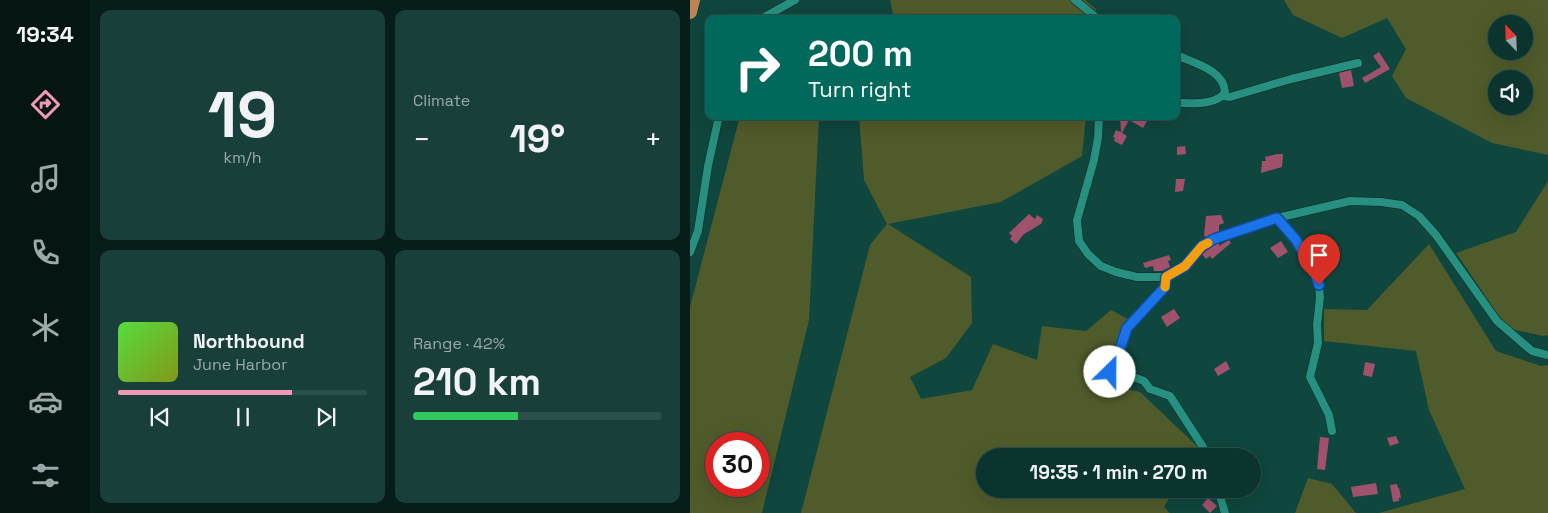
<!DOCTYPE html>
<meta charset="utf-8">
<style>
:root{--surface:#0b342e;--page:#193f3a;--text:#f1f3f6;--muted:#9aaaaa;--line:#2b4f4a;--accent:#f09ab5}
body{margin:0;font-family:"Space Grotesk",sans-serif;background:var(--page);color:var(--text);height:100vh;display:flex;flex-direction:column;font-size:19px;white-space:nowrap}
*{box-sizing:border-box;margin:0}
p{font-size:16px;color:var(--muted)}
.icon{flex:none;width:28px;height:28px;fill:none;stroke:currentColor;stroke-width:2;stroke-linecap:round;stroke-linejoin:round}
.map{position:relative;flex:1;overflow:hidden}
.drawer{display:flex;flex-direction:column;gap:10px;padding:10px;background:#061d19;width:600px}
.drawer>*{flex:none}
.guide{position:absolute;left:15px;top:15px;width:475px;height:105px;border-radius:10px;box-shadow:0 5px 20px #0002,0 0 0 1px var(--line);background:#00695c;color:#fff;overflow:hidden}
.needle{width:32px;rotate:337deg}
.buttons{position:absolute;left:798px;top:15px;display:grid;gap:10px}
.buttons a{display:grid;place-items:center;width:45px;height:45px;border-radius:50%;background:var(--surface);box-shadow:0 5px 20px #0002,0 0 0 1px var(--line);font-size:25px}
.speed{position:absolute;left:15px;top:432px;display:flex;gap:10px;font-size:25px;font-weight:700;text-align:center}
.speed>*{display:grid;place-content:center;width:65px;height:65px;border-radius:50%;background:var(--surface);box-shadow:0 5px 20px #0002,0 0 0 1px var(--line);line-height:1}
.speed .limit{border:8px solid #d22;background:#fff;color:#111}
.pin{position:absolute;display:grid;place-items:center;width:42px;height:42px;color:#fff;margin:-51px -21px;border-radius:50% 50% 50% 0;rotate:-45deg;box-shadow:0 0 5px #0007}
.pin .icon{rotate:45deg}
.me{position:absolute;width:55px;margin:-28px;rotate:23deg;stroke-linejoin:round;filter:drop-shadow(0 0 4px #0008)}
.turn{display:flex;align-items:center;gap:18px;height:105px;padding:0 20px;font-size:22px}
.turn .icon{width:65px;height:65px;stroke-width:2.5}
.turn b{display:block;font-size:35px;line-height:42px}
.big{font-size:38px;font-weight:700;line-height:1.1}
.drawer .card{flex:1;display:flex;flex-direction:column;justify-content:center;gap:8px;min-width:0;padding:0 18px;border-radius:10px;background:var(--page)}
.drawer .dial{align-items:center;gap:0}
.dial b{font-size:65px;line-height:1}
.song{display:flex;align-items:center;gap:15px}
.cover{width:60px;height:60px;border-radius:8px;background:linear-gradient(135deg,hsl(110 70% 55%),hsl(70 70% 35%))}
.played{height:5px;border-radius:2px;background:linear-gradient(90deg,var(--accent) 70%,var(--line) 70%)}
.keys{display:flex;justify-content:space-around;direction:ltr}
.heat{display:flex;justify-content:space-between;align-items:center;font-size:28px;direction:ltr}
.charge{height:8px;border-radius:4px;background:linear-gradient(90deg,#34c759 42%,var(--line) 0)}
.drawer .tiles{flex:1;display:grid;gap:10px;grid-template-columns:repeat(2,1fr)}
.trip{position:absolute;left:286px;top:448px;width:285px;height:50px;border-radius:25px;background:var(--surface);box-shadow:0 5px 20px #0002,0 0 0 1px var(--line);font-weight:700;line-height:50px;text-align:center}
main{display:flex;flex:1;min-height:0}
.tabs{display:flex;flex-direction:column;width:90px;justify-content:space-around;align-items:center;background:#041512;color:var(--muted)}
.tabs .icon{width:35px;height:35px}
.tabs .selected{color:var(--accent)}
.tabs b{font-size:22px;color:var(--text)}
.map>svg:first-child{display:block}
.green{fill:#505b2b;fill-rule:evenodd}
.building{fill:#a0526c}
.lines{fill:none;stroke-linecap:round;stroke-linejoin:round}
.street-casing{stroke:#092924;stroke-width:9}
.street{stroke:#279080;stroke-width:8}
.highway-bridge-casing{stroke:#092924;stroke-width:15;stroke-linecap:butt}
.highway-bridge{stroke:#bd8556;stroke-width:14}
.route-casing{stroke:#114b97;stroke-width:12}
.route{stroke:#1a73e8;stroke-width:9}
.slow{stroke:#f59e0b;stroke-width:9}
</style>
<main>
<nav class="tabs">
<b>19:34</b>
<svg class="icon selected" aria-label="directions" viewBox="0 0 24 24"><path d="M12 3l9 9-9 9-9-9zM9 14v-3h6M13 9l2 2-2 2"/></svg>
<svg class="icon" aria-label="music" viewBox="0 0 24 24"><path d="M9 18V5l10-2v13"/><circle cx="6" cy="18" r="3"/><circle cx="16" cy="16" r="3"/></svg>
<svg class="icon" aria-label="phone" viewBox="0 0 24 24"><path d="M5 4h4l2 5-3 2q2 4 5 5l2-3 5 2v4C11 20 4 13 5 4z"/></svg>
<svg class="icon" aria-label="climate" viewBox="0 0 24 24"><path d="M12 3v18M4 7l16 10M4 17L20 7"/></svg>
<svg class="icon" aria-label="car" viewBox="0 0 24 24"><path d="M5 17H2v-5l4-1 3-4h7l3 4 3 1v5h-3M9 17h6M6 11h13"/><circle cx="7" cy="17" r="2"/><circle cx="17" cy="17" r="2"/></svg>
<svg class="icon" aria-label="filters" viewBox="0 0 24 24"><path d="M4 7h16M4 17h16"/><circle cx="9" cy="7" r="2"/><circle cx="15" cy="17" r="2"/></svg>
</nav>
<section class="drawer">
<div class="tiles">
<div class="card dial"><b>19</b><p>km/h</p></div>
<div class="card"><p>Climate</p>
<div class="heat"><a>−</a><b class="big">19°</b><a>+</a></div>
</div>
<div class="card">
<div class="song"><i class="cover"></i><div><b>Northbound</b><p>June Harbor</p></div></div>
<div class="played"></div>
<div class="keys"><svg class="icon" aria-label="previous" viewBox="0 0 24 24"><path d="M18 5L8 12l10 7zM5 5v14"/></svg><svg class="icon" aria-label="pause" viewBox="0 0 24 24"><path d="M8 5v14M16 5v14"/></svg><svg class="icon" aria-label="next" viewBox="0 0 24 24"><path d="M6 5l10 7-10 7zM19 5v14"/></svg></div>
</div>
<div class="card"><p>Range · 42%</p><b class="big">210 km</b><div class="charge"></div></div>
</div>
</section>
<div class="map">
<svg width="858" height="513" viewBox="0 0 858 513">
<rect width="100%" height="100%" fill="#0f463d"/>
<path class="green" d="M200,0h195l11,9 -1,10h-201z
M594,0h264v155l-56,-12 -86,-45 -14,-22 14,-27 -19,-31 -45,20 -49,-23zM806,24h28v27h-28zM806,79h28v27h-28z
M50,116h79l-10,204 -47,193h-72v-206zM26,444h43v42h-43z
M169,116h227l-4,40 -81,46 -113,22 83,53 1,46 -26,35 -36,19 11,22 51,-9 21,-46 44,16 5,-34 44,5 25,-21 17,9 -10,26 -11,18 1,22 32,7 59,56 -5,8h-209v33h190l-11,18 6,6h-369l69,-268 17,-21 -23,-44z
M858,181v154l-5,1 -36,-8 -51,-75 60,-21z
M739,244l67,107 45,15 7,-1v148h-169l86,-24 -36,-79 -13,-59 -92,-10v-32l43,1z
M618,478l24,6 24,29h-61z"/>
<path class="building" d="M689,52l11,17 -25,14 -3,-5 19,-11 -8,-11z
M661,70l3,16 -12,2 -3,-15z
M430,116h30l-7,12 -14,-8 -7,13 5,3 -5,9 -8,-4 1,-3 -2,-1 3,-7 5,2z
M495,146l1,8 -9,1v-8z
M587,154h6l-1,13 -21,6 1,-12h4l-1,-4z
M486,179h9l-2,12 -8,1z
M339,214l6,5 2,-4 6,4 -2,5 -17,10 -8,10 -6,-5 2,-3 -3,-3z
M531,215l3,8 -5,2v7l-12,5 -3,-1 2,-20z
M539,240l2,3 -19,16 -2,-3 -4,3 -4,-5 14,-10 3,-1v3z
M591,241l7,11 -10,6 -8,-10z
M637,250l3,13 -12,2 -2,-13z
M479,255l2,5 -3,1 2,6 -8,4h-8l-1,-5 -8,2 -2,-5z
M484,309l6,9 -13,9 -6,-10z
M536,361l4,8 -12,7 -4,-7z
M675,362l10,2 -3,13 -9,-2z
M706,436l3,7 -9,3 -3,-8z
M630,437l9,1 -4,32 -8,-1z
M686,483l2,11 -25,3 -2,-10z
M707,484l1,4h1l2,10h-2v3l-6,1 -3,-17z
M518,498l9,8 -7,7 -8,-8z"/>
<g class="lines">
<g class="street-casing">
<path id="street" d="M385,0l23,19
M71,19l34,-19
M486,55c18,8 48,15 49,37 -8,14 -35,11 -49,11
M533,96l7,1 61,-18 67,-16
M409,116l-1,22 -4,22 -17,60 2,21 9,13 13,12 15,6 21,5h29l19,-11 17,-20 12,-7 63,-21 73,-17 31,1 21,3 17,11 17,19 61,86 35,30 16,4
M587,218l19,22 18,31 5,14 1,12 -3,28 1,18 -8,34 19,38 3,16
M0,252l8,-21 10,-65 11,-50
M476,277l-1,10 -38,41 -7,21 -11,18 6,9h16l13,5 6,8 20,7 33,51 3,9
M528,489l7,24"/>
</g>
<use href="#street" class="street"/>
<g class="highway-bridge-casing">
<path id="highway-bridge" d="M0,12l3,-12"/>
</g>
<use href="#highway-bridge" class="highway-bridge"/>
</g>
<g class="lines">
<g class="route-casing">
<path id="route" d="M420,372l-1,-5 11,-18 7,-21 38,-41 1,-10 19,-11 17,-20 12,-7 63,-21 19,22 18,31 5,14"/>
</g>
<use href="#route" class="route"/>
<path class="slow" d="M475,287l1,-10 19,-11 17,-20 6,-3"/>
</g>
</svg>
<div class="buttons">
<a><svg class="needle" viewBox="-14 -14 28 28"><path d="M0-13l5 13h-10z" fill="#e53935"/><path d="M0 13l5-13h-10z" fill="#9aaaaa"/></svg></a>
<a><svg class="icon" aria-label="sound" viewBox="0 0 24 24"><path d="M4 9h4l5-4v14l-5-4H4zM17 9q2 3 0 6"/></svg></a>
</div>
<div class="speed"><div class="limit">30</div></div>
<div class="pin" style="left:629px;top:285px;background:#d93025"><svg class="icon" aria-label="arrive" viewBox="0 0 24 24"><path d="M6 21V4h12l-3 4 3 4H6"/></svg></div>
<svg class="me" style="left:420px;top:372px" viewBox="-20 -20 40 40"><circle r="19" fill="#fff"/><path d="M0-13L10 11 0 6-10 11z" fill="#1a73e8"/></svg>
<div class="trip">19:35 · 1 min · 270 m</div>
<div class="guide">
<div class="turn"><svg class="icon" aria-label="right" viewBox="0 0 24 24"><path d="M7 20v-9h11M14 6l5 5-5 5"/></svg><div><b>200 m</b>Turn right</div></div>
</div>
</div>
</main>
